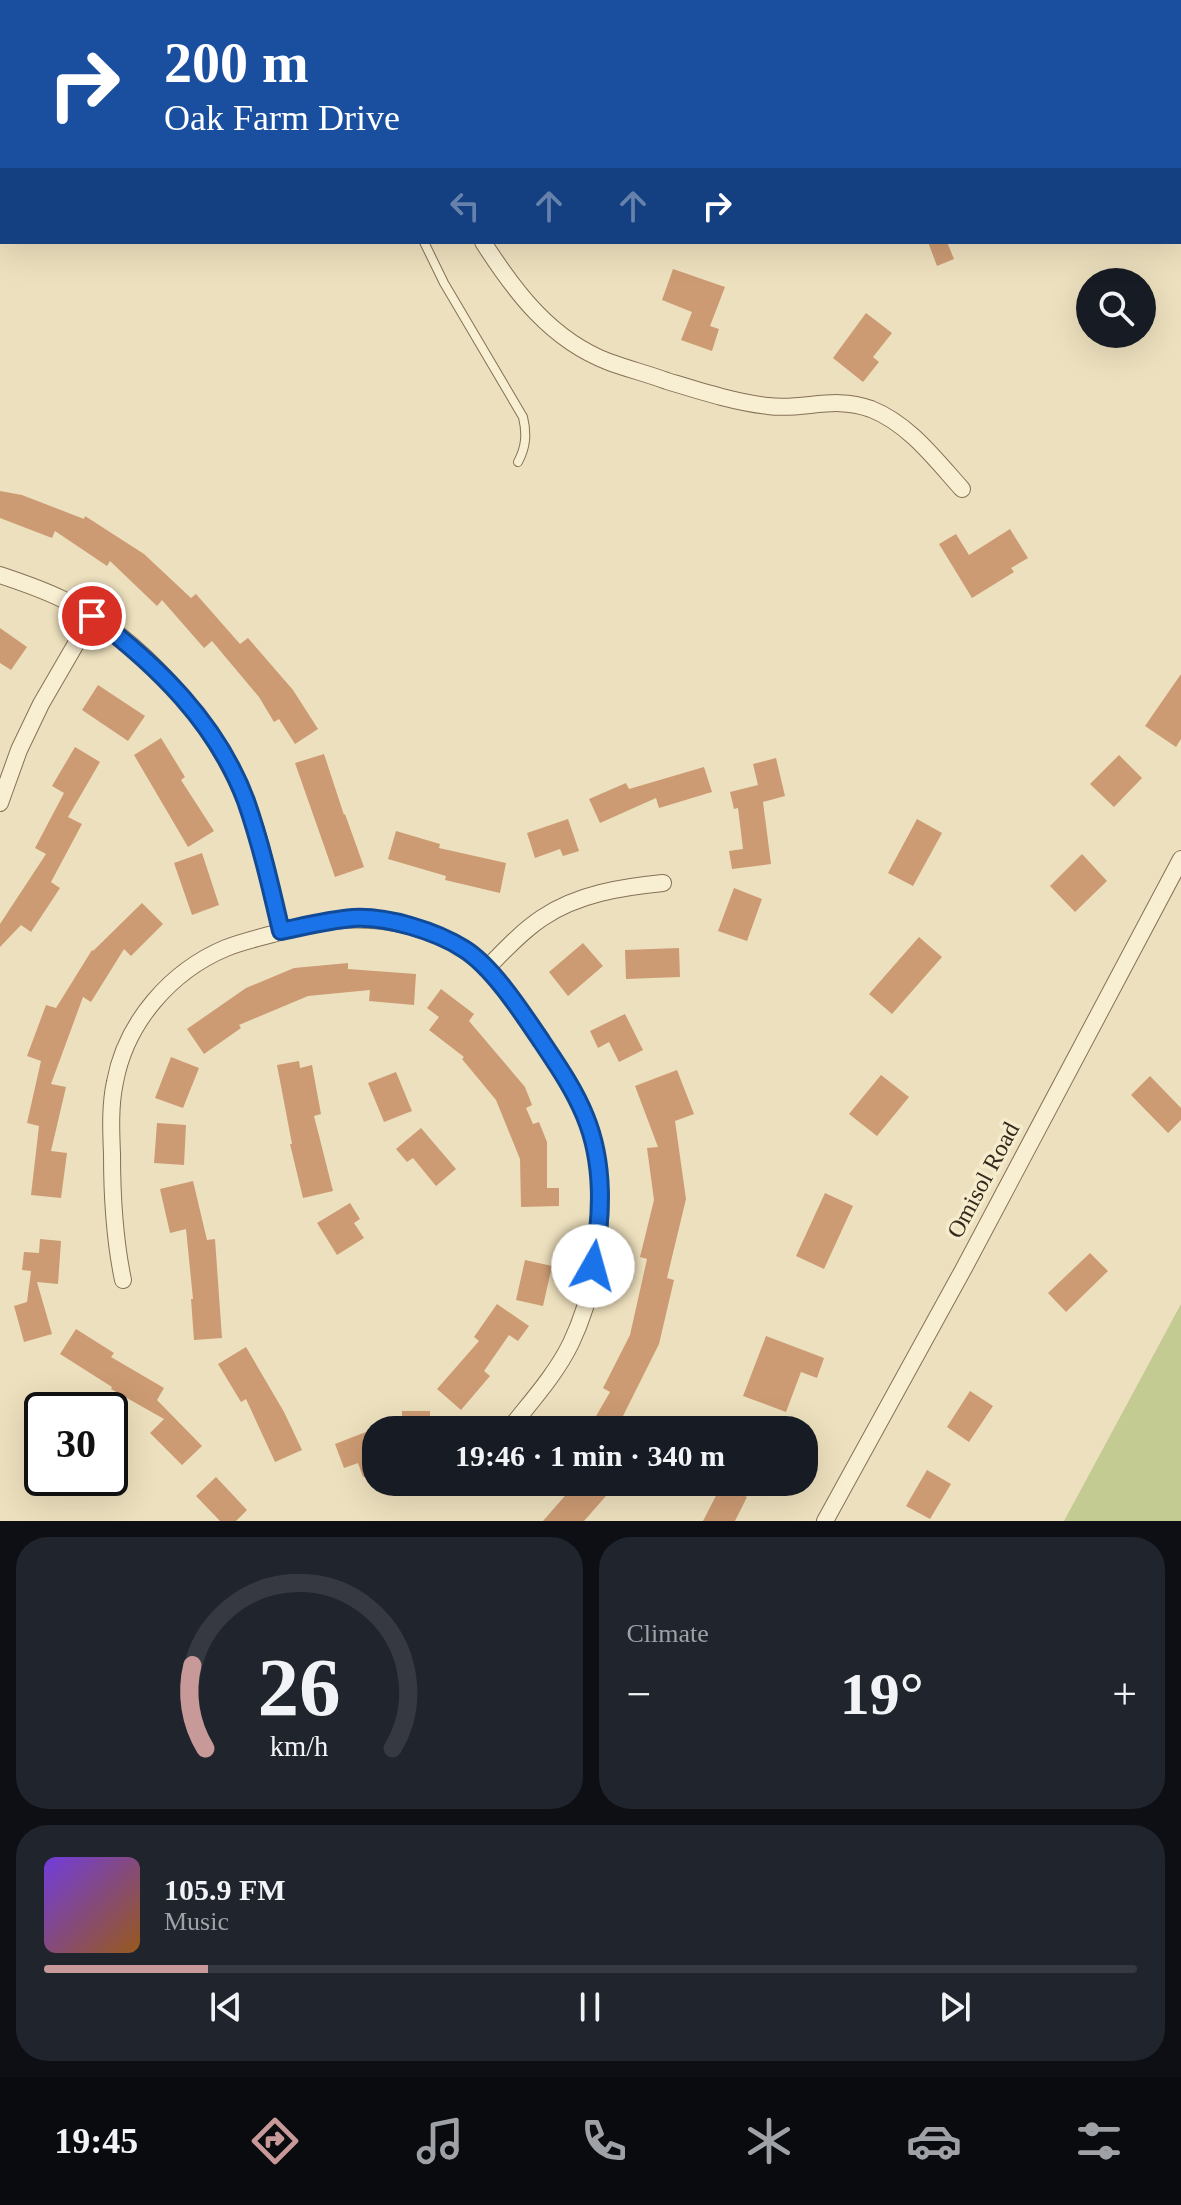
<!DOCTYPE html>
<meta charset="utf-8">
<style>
:root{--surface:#171b24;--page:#20242c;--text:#f1f3f6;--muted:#9ea1a6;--line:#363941;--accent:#c79999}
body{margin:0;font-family:Georgia,serif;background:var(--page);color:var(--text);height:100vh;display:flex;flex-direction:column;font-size:30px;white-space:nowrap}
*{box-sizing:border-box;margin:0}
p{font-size:26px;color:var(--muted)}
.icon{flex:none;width:44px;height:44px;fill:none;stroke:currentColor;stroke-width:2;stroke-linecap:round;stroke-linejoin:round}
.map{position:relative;height:1521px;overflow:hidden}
.panel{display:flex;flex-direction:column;gap:16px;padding:16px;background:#0d0f14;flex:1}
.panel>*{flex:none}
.top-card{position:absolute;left:0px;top:0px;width:1182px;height:244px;box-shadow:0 8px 32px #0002;background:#1a4fa0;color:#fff;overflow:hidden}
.controls{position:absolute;left:1076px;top:268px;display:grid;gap:16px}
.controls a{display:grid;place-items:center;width:80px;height:80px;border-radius:50%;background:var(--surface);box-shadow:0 8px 32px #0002;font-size:40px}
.speed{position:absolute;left:24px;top:1392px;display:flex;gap:16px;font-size:40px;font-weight:700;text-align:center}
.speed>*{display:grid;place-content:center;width:104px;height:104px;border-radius:50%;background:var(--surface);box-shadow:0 8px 32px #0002;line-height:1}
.speed .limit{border:4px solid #111;border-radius:12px;background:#fff;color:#111}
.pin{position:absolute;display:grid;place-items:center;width:68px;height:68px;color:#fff;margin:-34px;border:4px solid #fff;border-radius:50%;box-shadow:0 2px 8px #0007}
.me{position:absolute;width:88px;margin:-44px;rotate:7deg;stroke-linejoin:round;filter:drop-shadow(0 0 6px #0008)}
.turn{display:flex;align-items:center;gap:28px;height:168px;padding:0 32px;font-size:36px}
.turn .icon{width:104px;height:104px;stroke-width:2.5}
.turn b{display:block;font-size:56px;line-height:68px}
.lanes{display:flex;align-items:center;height:76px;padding:0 32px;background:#0003;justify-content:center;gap:40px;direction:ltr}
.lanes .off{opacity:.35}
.big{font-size:60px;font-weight:600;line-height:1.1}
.panel .tile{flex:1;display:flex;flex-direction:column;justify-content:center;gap:12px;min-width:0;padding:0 28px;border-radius:32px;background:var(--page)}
.panel .dial{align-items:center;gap:0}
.dial svg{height:208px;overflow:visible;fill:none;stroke:var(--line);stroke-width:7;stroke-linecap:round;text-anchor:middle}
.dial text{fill:var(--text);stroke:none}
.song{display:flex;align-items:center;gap:24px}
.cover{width:96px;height:96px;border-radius:12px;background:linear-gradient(135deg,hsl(260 70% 55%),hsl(30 70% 35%))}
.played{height:8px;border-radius:4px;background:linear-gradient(90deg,var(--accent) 15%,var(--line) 15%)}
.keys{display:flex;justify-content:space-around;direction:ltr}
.heat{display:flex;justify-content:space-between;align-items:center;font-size:44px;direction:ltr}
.panel .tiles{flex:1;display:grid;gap:16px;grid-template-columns:1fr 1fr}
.tile:last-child{grid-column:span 2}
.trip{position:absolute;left:362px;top:1416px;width:456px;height:80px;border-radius:32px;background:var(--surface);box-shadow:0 8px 32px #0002;font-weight:600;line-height:80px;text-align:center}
.menu{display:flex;height:128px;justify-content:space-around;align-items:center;background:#090b0e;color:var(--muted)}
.menu .icon{width:56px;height:56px}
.menu .active{color:var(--accent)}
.menu b{font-size:36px;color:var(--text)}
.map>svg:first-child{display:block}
.green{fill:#c3cb92}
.building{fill:#cc9b73}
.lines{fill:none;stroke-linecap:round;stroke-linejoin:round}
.service-casing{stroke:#857157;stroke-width:10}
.minor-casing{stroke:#857157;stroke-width:18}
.service{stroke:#f8eed1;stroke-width:8}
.minor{stroke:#f8eed1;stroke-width:16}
.route-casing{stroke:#114b97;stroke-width:20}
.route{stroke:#1a73e8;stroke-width:14}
.labels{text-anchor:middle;stroke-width:7;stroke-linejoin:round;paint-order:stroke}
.street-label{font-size:24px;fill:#35281c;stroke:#f5ebcd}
</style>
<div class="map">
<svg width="1181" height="1521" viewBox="0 0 1181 1521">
<rect width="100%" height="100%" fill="#ede0be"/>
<path class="green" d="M1079,0h102v206l-1,-204h-100z
M1181,1304v217h-117z"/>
<path class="building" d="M928,242h19l7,17 -17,7z
M673,269l52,18 -15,39 9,3 -7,22 -31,-11 11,-28 -30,-12z
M866,313l26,20 -19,24 6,5 -16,20 -30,-24z
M0,491l22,4 62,24 1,-3 59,38 47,44 5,-4 44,50 8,-6 45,52 25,39 -23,15 -16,-25 -5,3 -15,-25 -47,-56 -8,7 -42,-48 -5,6 -47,-45 -3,5 -52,-35 -3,7 -52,-20z
M1010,529l18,29 -17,10 3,4 -42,26 -33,-54 17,-10 13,21z
M0,628l27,19 -16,23 -11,-7z
M1181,674v65l-5,8 -31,-21z
M98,685l47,31 -17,25 -46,-31z
M161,738l24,39 -4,3 33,51 -26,16 -54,-92z
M75,747l25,15 -32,55 14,7 -31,58 9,6 -29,44 -10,-7 -21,22v-23l46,-70 -11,-6 29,-55 -12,-7z
M324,754l20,61 1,-1 19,53 -29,10 -40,-114z
M1119,755l23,23 -28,29 -24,-23z
M776,758l9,38 -22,6 8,62 -39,5 -3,-18 14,-2 -5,-41 -4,1 -4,-17 28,-7 -5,-21z
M704,767l8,25 -53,16 -3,-10 -56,25 -11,-24 37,-16 3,6z
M568,819l11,32 -16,5 -3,-7 -25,9 -8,-25z
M917,819l25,14 -29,53 -25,-13z
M396,831l44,13 -1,4 67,15 -6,30 -55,-13 1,-4 -58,-17z
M202,853l17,52 -27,10 -18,-52z
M1082,854l25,27 -32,31 -25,-26z
M734,888l28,11 -15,42 -29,-10z
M142,903l21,21 -32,32 -7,-7 -33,53 -8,-5 -32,87 15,3 -15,64 16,2 -6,45 -30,-3 8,-69 -12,-3 14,-62 -14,-5 19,-51 10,3 36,-58 1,1z
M919,937l23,20 -50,57 -23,-20z
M583,943l20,23 -35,30 -19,-24z
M679,948l1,29 -54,2 -1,-29z
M348,963v6l68,5 -2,31 -45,-4 1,-11 -62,6 -69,29 2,3 -37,26 -17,-25 59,-41 48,-20z
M441,989l33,25 -5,7 56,66 7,18 -6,3 7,16 6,-2 8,20v46h12v18l-38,1 -1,-48 -24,-59 -34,-41 2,-2 -35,-27 10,-13 -12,-9z
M625,1014l18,36 -24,12 -10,-20 -11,6 -8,-17z
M171,1057l28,11 -16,40 -28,-10z
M299,1061l1,7 12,-3 9,49 -7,2 19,75 -30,7 -13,-54h2l-15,-79z
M677,1070l17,44 -19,7 11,78 -19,79 7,2 -15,64 -37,74 21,12h-55l22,-38 -7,-4 27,-53 17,-76 -7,-2 14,-57 -7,-52 11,-1 -23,-61z
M396,1072l16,39 -28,11 -16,-39z
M881,1075l28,22 -32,39 -28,-22z
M1150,1076l31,32v12l-13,13 -37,-38z
M157,1123l29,2 -2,40 -30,-2z
M421,1128l35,41 -20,17 -23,-28 -6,4 -11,-13z
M193,1181l14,59 8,-1 7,99 -28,2 -3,-41h2l-7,-70 -16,4 -10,-44z
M825,1193l28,13 -29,63 -28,-13z
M350,1203l10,16 -6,4 10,15 -27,17 -20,-32z
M40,1239l21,2 -3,43 -21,-2 15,52 -28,8 -10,-36 13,-4 4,-31 -9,-1 2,-18 15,1z
M1090,1253l18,18 -42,41 -18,-19z
M525,1260l27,6 -9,40 -27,-6z
M497,1304l32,22 -11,15 -9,-6 -25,36 6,5 -29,34 -24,-21 42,-48 -5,-4z
M76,1329l38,24 -3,4 53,31 -7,12 45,46 -20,19 -32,-32 14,-14 -53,-30 1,-2 -52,-33z
M766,1336l58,22 -7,20 -16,-6 -15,40 -43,-16z
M246,1347l38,65 18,38 -27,12 -29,-63 -5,3 -23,-38z
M970,1391l23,15 -24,36 -22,-15z
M402,1411h28v19h-28z
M371,1430l5,15v27l-13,5 -5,-14 -14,5 -9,-24z
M927,1470l24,14 -21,35 -24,-13z
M216,1477l31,33 -11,11h-16l-24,-25z
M577,1482h13l16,14 -22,25h-41z
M722,1484l25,13 -12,24h-32z"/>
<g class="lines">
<g class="service-casing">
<path id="service" d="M7,0l2,2
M215,0l3,2
M122,2l3,-2
M424,242l20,41 79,134c4,17 3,30 -5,45"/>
</g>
<g class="minor-casing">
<path id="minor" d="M448,0v2
M483,242c32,50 68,98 126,120 19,7 39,12 58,19 33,10 67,21 101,25 36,5 65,-11 103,3 38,15 64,50 91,80
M0,575c21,7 42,14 62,24 78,38 148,118 182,198 18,42 26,89 37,134
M0,803l19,-53 22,-46 51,-88
M486,969c18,-18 35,-37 56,-51 35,-24 80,-31 121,-35
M123,1280c-9,-43 -11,-83 -11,-126 -1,-24 -2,-49 3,-72 11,-60 56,-111 111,-134 15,-6 32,-10 47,-14 56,-17 109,-22 165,2 8,3 19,8 27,13 26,17 56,61 73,87 18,27 38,53 49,84 24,66 14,160 -16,223 -14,29 -36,54 -56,79l-3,8
M825,1521l138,-251 218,-411"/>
</g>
<use href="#service" class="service"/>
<use href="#minor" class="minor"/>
</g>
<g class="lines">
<g class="route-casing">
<path id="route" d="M92,616c65,49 125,107 154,185 15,43 25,87 35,130 24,-5 48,-11 72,-13 34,-2 83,13 111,31 29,18 59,65 78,93 16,24 32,47 43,74 20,48 17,101 8,150"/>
</g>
<use href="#route" class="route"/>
</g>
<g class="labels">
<g class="street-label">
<text transform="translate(983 1180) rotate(-62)" y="8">Omisol Road</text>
</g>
</g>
</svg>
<div class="controls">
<a><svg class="icon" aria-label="search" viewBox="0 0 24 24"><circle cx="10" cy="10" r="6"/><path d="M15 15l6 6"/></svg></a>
</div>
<div class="speed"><div class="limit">30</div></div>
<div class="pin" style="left:92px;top:616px;background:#d93025"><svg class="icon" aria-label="arrive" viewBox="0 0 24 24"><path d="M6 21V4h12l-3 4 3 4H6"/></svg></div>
<svg class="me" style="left:593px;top:1266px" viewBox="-20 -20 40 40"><circle r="19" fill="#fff"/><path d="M0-13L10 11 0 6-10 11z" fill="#1a73e8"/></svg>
<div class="trip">19:46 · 1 min · 340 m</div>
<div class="top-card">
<div class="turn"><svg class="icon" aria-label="right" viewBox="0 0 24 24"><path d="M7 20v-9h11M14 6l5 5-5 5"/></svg><div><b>200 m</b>Oak Farm Drive</div></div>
<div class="lanes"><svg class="icon off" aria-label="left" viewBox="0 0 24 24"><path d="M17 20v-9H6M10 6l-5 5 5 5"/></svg><svg class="icon off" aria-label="ahead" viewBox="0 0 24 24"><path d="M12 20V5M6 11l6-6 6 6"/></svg><svg class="icon off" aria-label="ahead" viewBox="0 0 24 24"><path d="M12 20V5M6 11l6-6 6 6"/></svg><svg class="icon" aria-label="right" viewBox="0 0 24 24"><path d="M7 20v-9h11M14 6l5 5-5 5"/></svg></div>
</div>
</div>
<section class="panel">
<div class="tiles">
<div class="tile dial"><svg viewBox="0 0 100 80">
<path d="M14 69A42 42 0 1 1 86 69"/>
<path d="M14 69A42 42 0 0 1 9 37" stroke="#c79999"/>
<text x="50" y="56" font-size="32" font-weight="700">26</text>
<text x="50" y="72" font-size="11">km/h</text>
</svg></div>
<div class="tile"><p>Climate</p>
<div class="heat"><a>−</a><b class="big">19°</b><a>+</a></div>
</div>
<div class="tile">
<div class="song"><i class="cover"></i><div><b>105.9 FM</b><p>Music</p></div></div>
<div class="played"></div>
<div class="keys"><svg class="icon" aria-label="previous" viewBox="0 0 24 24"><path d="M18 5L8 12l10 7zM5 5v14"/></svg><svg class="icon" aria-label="pause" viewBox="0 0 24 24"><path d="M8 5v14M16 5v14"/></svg><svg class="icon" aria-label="next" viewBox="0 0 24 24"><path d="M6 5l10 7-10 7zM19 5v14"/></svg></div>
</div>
</div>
</section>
<nav class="menu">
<b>19:45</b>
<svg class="icon active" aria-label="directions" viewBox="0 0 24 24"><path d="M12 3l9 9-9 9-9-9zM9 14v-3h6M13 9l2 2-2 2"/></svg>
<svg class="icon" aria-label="music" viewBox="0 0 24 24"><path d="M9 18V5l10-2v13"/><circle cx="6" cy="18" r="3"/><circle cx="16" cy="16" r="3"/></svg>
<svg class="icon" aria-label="phone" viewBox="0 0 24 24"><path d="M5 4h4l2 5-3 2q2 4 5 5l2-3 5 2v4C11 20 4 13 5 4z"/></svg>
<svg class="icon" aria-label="climate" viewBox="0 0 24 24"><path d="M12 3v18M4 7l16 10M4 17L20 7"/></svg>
<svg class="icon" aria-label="car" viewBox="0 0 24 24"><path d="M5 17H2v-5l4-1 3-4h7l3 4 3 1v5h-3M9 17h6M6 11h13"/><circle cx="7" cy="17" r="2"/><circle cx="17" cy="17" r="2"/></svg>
<svg class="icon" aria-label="filters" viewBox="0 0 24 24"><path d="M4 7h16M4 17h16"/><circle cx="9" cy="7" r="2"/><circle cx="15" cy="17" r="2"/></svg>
</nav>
